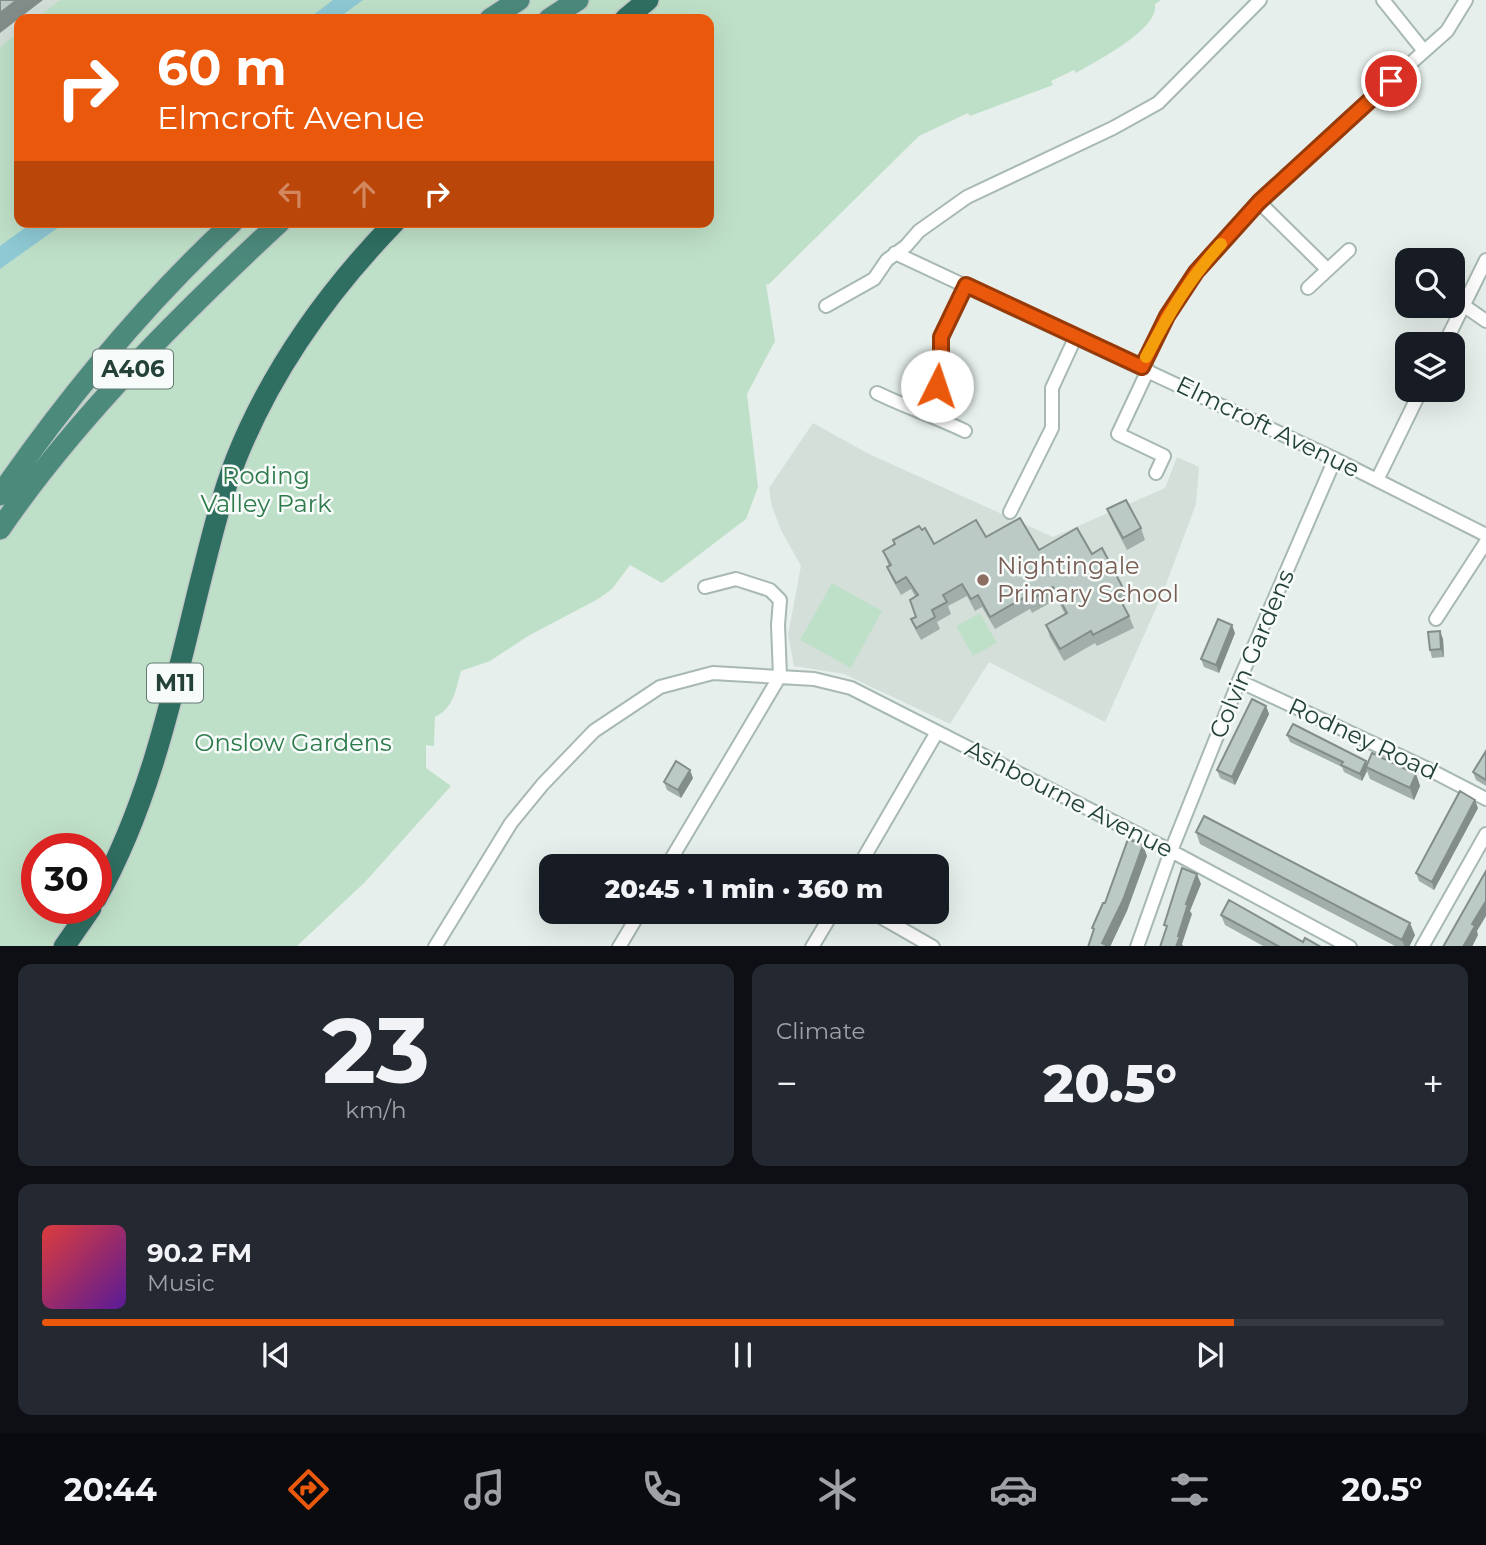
<!DOCTYPE html>
<meta charset="utf-8">
<style>
:root{--surface:#171b24;--page:#242831;--text:#f1f3f6;--muted:#9ea1a6;--line:#363941;--accent:#ea580c}
body{margin:0;font-family:Montserrat,sans-serif;background:var(--page);color:var(--text);height:100vh;display:flex;flex-direction:column;font-size:26px;white-space:nowrap}
*{box-sizing:border-box;margin:0}
p{font-size:23px;color:var(--muted)}
.icon{flex:none;width:38px;height:38px;fill:none;stroke:currentColor;stroke-width:2;stroke-linecap:round;stroke-linejoin:round}
.map{position:relative;height:946px;overflow:hidden}
.panel{display:flex;flex-direction:column;gap:18px;padding:18px;background:#0d0f14;flex:1}
.panel>*{flex:none}
.top-card{position:absolute;left:14px;top:14px;width:700px;height:214px;border-radius:14px;box-shadow:0 7px 28px #0002;background:#ea580c;color:#fff;overflow:hidden}
.fabs{position:absolute;left:1395px;top:248px;display:grid;gap:14px}
.fabs a{display:grid;place-items:center;width:70px;height:70px;border-radius:14px;background:var(--surface);box-shadow:0 7px 28px #0002;font-size:35px}
.speed{position:absolute;left:21px;top:833px;display:flex;gap:14px;font-size:35px;font-weight:700;text-align:center}
.speed>*{display:grid;place-content:center;width:91px;height:91px;border-radius:50%;background:var(--surface);box-shadow:0 7px 28px #0002;line-height:1}
.speed .limit{border:10px solid #d22;background:#fff;color:#111}
.pin{position:absolute;display:grid;place-items:center;width:60px;height:60px;color:#fff;margin:-30px;border:4px solid #fff;border-radius:50%;box-shadow:0 2px 7px #0007}
.me{position:absolute;width:77px;margin:-38px;rotate:4deg;stroke-linejoin:round;filter:drop-shadow(0 0 5px #0008)}
.turn{display:flex;align-items:center;gap:24px;height:147px;padding:0 28px;font-size:32px}
.turn .icon{width:91px;height:91px;stroke-width:2.5}
.turn b{display:block;font-size:49px;line-height:60px}
.lanes{display:flex;align-items:center;height:66px;padding:0 28px;background:#0003;justify-content:center;gap:35px;direction:ltr}
.lanes .off{opacity:.35}
.big{font-size:52px;font-weight:800;line-height:1.1}
.panel .tile{flex:1;display:flex;flex-direction:column;justify-content:center;gap:10px;min-width:0;padding:0 24px;border-radius:14px;background:var(--page)}
.panel .dial{align-items:center;gap:0}
.dial b{font-size:91px;line-height:1}
.song{display:flex;align-items:center;gap:21px}
.cover{width:84px;height:84px;border-radius:10px;background:linear-gradient(135deg,hsl(0 70% 55%),hsl(270 70% 35%))}
.played{height:7px;border-radius:4px;background:linear-gradient(90deg,var(--accent) 85%,var(--line) 85%)}
.keys{display:flex;justify-content:space-around;direction:ltr}
.heat{display:flex;justify-content:space-between;align-items:center;font-size:38px;direction:ltr}
.panel .tiles{flex:1;display:grid;gap:18px;grid-template-columns:1fr 1fr}
.tile:last-child{grid-column:span 2}
.trip{position:absolute;left:539px;top:854px;width:410px;height:70px;border-radius:14px;background:var(--surface);box-shadow:0 7px 28px #0002;font-weight:800;line-height:70px;text-align:center}
.tab-bar{display:flex;height:112px;justify-content:space-around;align-items:center;background:#090b0e;color:var(--muted)}
.tab-bar .icon{width:49px;height:49px}
.tab-bar .on{color:var(--accent)}
.tab-bar b{font-size:32px;color:var(--text)}
.map>svg:first-child{display:block}
.built{fill:#d4dfda}
.green{fill:#bfe0c8;fill-rule:evenodd}
.water{fill:#8ec9d4}
.lines{fill:none;stroke-linecap:round;stroke-linejoin:round}
.minor-casing{stroke:#a8b8b2;stroke-width:16}
.trunk-casing{stroke:#c2cac8;stroke-width:24}
.motorway-casing{stroke:#c2cac8;stroke-width:24}
.minor{stroke:#fff;stroke-width:12}
.trunk{stroke:#4c8a7c;stroke-width:21}
.motorway{stroke:#2f6f62;stroke-width:21}
.wall{fill:#a1aea9}
.shaded-wall{fill:#838d89}
.building{fill:#bbcac4;stroke:#838d89;stroke-width:2}
.route-casing{stroke:#983908;stroke-width:18}
.route{stroke:#ea580c;stroke-width:12}
.slow{stroke:#f59e0b;stroke-width:12}
.education-dot{fill:#8d6e63;stroke:#f7fbf9;stroke-width:2.5}
.labels{text-anchor:middle;stroke-width:5;stroke-linejoin:round;paint-order:stroke}
.shield{fill:#f7fbf9;stroke:#637a73;stroke-width:2}
.shield-label{font-size:23px;font-weight:bold;fill:#24423a}
.street-label{font-size:24px;fill:#24423a;stroke:#f7fbf9}
.park-label{font-size:24px;fill:#2d7a4b;stroke:#f7fbf9}
.education-label{font-size:24px;fill:#785e54;stroke:#f7fbf9;text-anchor:start}
</style>
<div class="map">
<svg width="1486" height="947" viewBox="0 0 1486 947">
<rect width="100%" height="100%" fill="#e6efeb"/>
<path class="built" d="M0,0h60l-25,19h-16v13l-19,15z
M813,423l56,31 184,83 112,-49 12,-31 22,10 -3,37 -34,91 -57,127 -116,-60 -39,62 -106,-50 -50,-8 -6,-31 13,-69 -19,-34 -10,-25 -3,-19z"/>
<path class="green" d="M60,0h1101l-6,4c5,25 -60,58 -79,69l-2,-3 -23,11 2,4 -83,31 -2,-3 -49,23 -151,149 -2,-1 9,57 -28,53 11,93 -12,32 -84,64 -32,-18 -18,24 -14,10 -70,37 -38,25 -29,10c-5,19 -8,38 -26,46l-1,29 -8,-1v23l25,18 -86,96 -68,64 -297,1v-900l19,-15v190h690v-203h-674zM37,849h59v59h-59z
M832,583l50,28 -31,57 -51,-28z
M980,613l17,30 -24,13 -17,-30z"/>
<path class="water" d="M333,0h30l-26,19h-29z
M33,222h33l-66,47v-23z"/>
<g class="lines">
<g class="minor-casing">
<path id="minor" d="M1383,0l41,51
M1259,202l68,67
M895,253l440,206 151,76
M1308,288l41,-38
M1463,305l23,16
M826,306l48,-27 13,-19 19,-14 13,-15 48,-34 146,-69 45,-25 102,-103
M1444,345l42,-85
M1142,367l25,-51 29,-44 63,-70 81,-76 107,-95 19,-31
M1148,370l-30,64 46,22 -8,17
M877,393c29,14 59,24 88,38
M924,412l15,-37 2,-38 25,-52
M1377,480l44,-90
M1010,512l42,-84v-40l24,-52
M705,587l31,-8 34,11 10,10 -2,25 2,51
M1436,619l50,-77
M1239,681l189,88 58,30
M667,866l113,-190
M859,866l78,-134
M872,912l61,35
M435,947l76,-124 32,-39 51,-53 66,-44 53,-14 101,6 37,9 320,163 179,96
M619,947l21,-35
M812,947l21,-35
M1137,947l34,-96 68,-170 96,-222
M1422,947l64,-113"/>
</g>
<g class="trunk-casing">
<path id="trunk" d="M490,19l29,-19
M549,19l29,-19
M0,495c68,-98 145,-192 233,-273
M0,529c76,-111 181,-215 280,-307"/>
</g>
<g class="motorway-casing">
<path id="motorway" d="M625,19l23,-19
M96,899c54,-96 77,-206 103,-312 11,-43 21,-87 37,-128 36,-90 92,-168 159,-237
M64,947l27,-39"/>
</g>
<use href="#minor" class="minor"/>
<use href="#trunk" class="trunk"/>
<use href="#motorway" class="motorway"/>
</g>
<path class="wall" d="M1107,509l34,19 4,12 -18,10 -15,-29z
M922,530l12,14 52,-7 53,13 53,4 30,32 4,12 -5,3 8,15 5,12 -37,18 -2,-3 -31,18 -14,-24 -4,-12 19,-11 -8,-15 -25,14 -2,-4 -35,20 -13,-22 -7,4 -8,-15 -19,10 3,8 -14,8 3,7 -19,11 -5,-9 -5,-12 5,-2 -1,-21 -4,-7 -10,6 -9,-16 -5,-12 2,-1 -6,-15 11,-6 -1,-5z
M1235,633l-16,40 -15,-6 -3,-8z
M1443,639l1,18 -12,1 -2,-8z
M1266,706l3,8 -34,71 -15,-7 -3,-8z
M1287,735l79,26 1,4 49,9 4,12 -6,14 -44,-21 -3,-8 -5,10 -18,-9 -2,-5 -52,-25z
M1486,751v35l-10,-6 -3,-8z
M693,778l-12,20 -14,-8 -3,-8z
M1478,808l-44,82 -15,-9 -3,-8z
M1196,832l219,103 -6,12h-12l-197,-103z
M1221,915l82,27 18,5h-56l-40,-22z"/>
<path class="shaded-wall" d="M17,0h26l-43,33v-20z
M1232,625l3,8 -16,40 -3,-8z
M1440,631l3,8 1,18 -3,-8z
M1266,706l3,8 -34,71 -3,-8z
M1366,761l2,8 -2,-2 1,4 -5,10 -2,-7z
M690,770l3,8 -12,20 -3,-8z
M1416,774l4,12 -6,14 -4,-12z
M1475,800l3,8 -44,82 -2,-8z
M1143,845l4,11 -20,55 -17,36h-6l-2,-4z
M1197,874l4,10 -11,27 2,3 -10,30 1,2 -7,1 10,-43z
M1486,901v15l-9,15 1,4 -6,12h-9l9,-23z
M1410,923l5,12 -6,12h-4l-3,-7z"/>
<path class="building" d="M0,0h17l-17,13z
M1126,500l15,28 -18,10 -16,-29z
M1020,518l19,32 38,-22 15,26 10,-6 20,38 -7,4 14,26 -36,19 -2,-4 -31,18 -14,-24 21,-12 -14,-26 -25,14 -3,-4 -35,20 -12,-22 -7,4 -9,-15 -19,11 4,7 -15,8 3,7 -19,11 -5,-9 5,-2 -6,-17 8,-5 -12,-18 -10,6 -9,-16 4,-2 -8,-14 12,-7 -2,-4 26,-14 3,4 3,-2 9,16 42,-24 10,17z
M1218,619l14,6 -16,40 -15,-6z
M1440,631l1,18 -11,1 -2,-18z
M1252,699l14,7 -34,71 -15,-7z
M1293,724l73,37 -6,13 -19,-9 2,-3 -56,-27z
M1486,751v29l-13,-8z
M1372,753l44,21 -6,14 -44,-21z
M676,761l14,9 -12,20 -14,-8z
M1460,791l15,9 -43,82 -16,-9z
M1204,816l206,107 -8,17 -206,-108z
M1128,839l15,6 -20,55 -21,43 4,2 -1,2h-17l6,-18 -2,-1 11,-25h2z
M1182,868l15,6 -11,30h2l-10,32h2l-4,11h-16l7,-21 -3,-1z
M1486,871v30l-14,23 3,2 -12,21h-20z
M1229,900l74,42 2,-4 16,9h-41l-59,-32z"/>
<g class="lines">
<g class="route-casing">
<path id="route" d="M937,386l4,-23v-26l25,-52 176,82 25,-51 29,-44 63,-70 132,-121"/>
</g>
<use href="#route" class="route"/>
<path class="slow" d="M1146,357c22,-42 43,-78 75,-113"/>
</g>
<circle class="education-dot" cx="983" cy="580" r="7"/>
<g class="labels">
<g class="shield">
<rect x="93" y="349.5" width="80" height="39" rx="5"/>
<rect x="147" y="663.5" width="56" height="39" rx="5"/>
</g>
<g class="shield-label">
<text x="133" y="377">A406</text>
<text x="175" y="691">M11</text>
</g>
<g class="street-label">
<text transform="translate(1268 427) rotate(26)" y="8">Elmcroft Avenue</text>
<text transform="translate(1252 654) rotate(-67)" y="8">Colvin Gardens</text>
<text transform="translate(1363 739) rotate(25)" y="8">Rodney Road</text>
<text transform="translate(1069 799) rotate(27)" y="8">Ashbourne Avenue</text>
</g>
<g class="park-label">
<text x="266" y="484">Roding<tspan x="266" dy="28">Valley Park</tspan></text>
<text x="293" y="751">Onslow Gardens</text>
</g>
<g class="education-label">
<text x="997" y="574">Nightingale<tspan x="997" dy="28">Primary School</tspan></text>
</g>
</g>
</svg>
<div class="fabs">
<a><svg class="icon" aria-label="search" viewBox="0 0 24 24"><circle cx="10" cy="10" r="6"/><path d="M15 15l6 6"/></svg></a>
<a><svg class="icon" aria-label="layers" viewBox="0 0 24 24"><path d="M12 4l9 5-9 5-9-5zM3 14l9 5 9-5"/></svg></a>
</div>
<div class="speed"><div class="limit">30</div></div>
<div class="pin" style="left:1391px;top:81px;background:#d93025"><svg class="icon" aria-label="arrive" viewBox="0 0 24 24"><path d="M6 21V4h12l-3 4 3 4H6"/></svg></div>
<svg class="me" style="left:937px;top:386px" viewBox="-20 -20 40 40"><circle r="19" fill="#fff"/><path d="M0-13L10 11 0 6-10 11z" fill="#ea580c"/></svg>
<div class="trip">20:45 · 1 min · 360 m</div>
<div class="top-card">
<div class="turn"><svg class="icon" aria-label="right" viewBox="0 0 24 24"><path d="M7 20v-9h11M14 6l5 5-5 5"/></svg><div><b>60 m</b>Elmcroft Avenue</div></div>
<div class="lanes"><svg class="icon off" aria-label="left" viewBox="0 0 24 24"><path d="M17 20v-9H6M10 6l-5 5 5 5"/></svg><svg class="icon off" aria-label="ahead" viewBox="0 0 24 24"><path d="M12 20V5M6 11l6-6 6 6"/></svg><svg class="icon" aria-label="right" viewBox="0 0 24 24"><path d="M7 20v-9h11M14 6l5 5-5 5"/></svg></div>
</div>
</div>
<section class="panel">
<div class="tiles">
<div class="tile dial"><b>23</b><p>km/h</p></div>
<div class="tile"><p>Climate</p>
<div class="heat"><a>−</a><b class="big">20.5°</b><a>+</a></div>
</div>
<div class="tile">
<div class="song"><i class="cover"></i><div><b>90.2 FM</b><p>Music</p></div></div>
<div class="played"></div>
<div class="keys"><svg class="icon" aria-label="previous" viewBox="0 0 24 24"><path d="M18 5L8 12l10 7zM5 5v14"/></svg><svg class="icon" aria-label="pause" viewBox="0 0 24 24"><path d="M8 5v14M16 5v14"/></svg><svg class="icon" aria-label="next" viewBox="0 0 24 24"><path d="M6 5l10 7-10 7zM19 5v14"/></svg></div>
</div>
</div>
</section>
<nav class="tab-bar">
<b>20:44</b>
<svg class="icon on" aria-label="directions" viewBox="0 0 24 24"><path d="M12 3l9 9-9 9-9-9zM9 14v-3h6M13 9l2 2-2 2"/></svg>
<svg class="icon" aria-label="music" viewBox="0 0 24 24"><path d="M9 18V5l10-2v13"/><circle cx="6" cy="18" r="3"/><circle cx="16" cy="16" r="3"/></svg>
<svg class="icon" aria-label="phone" viewBox="0 0 24 24"><path d="M5 4h4l2 5-3 2q2 4 5 5l2-3 5 2v4C11 20 4 13 5 4z"/></svg>
<svg class="icon" aria-label="climate" viewBox="0 0 24 24"><path d="M12 3v18M4 7l16 10M4 17L20 7"/></svg>
<svg class="icon" aria-label="car" viewBox="0 0 24 24"><path d="M5 17H2v-5l4-1 3-4h7l3 4 3 1v5h-3M9 17h6M6 11h13"/><circle cx="7" cy="17" r="2"/><circle cx="17" cy="17" r="2"/></svg>
<svg class="icon" aria-label="filters" viewBox="0 0 24 24"><path d="M4 7h16M4 17h16"/><circle cx="9" cy="7" r="2"/><circle cx="15" cy="17" r="2"/></svg>
<b>20.5°</b>
</nav>
